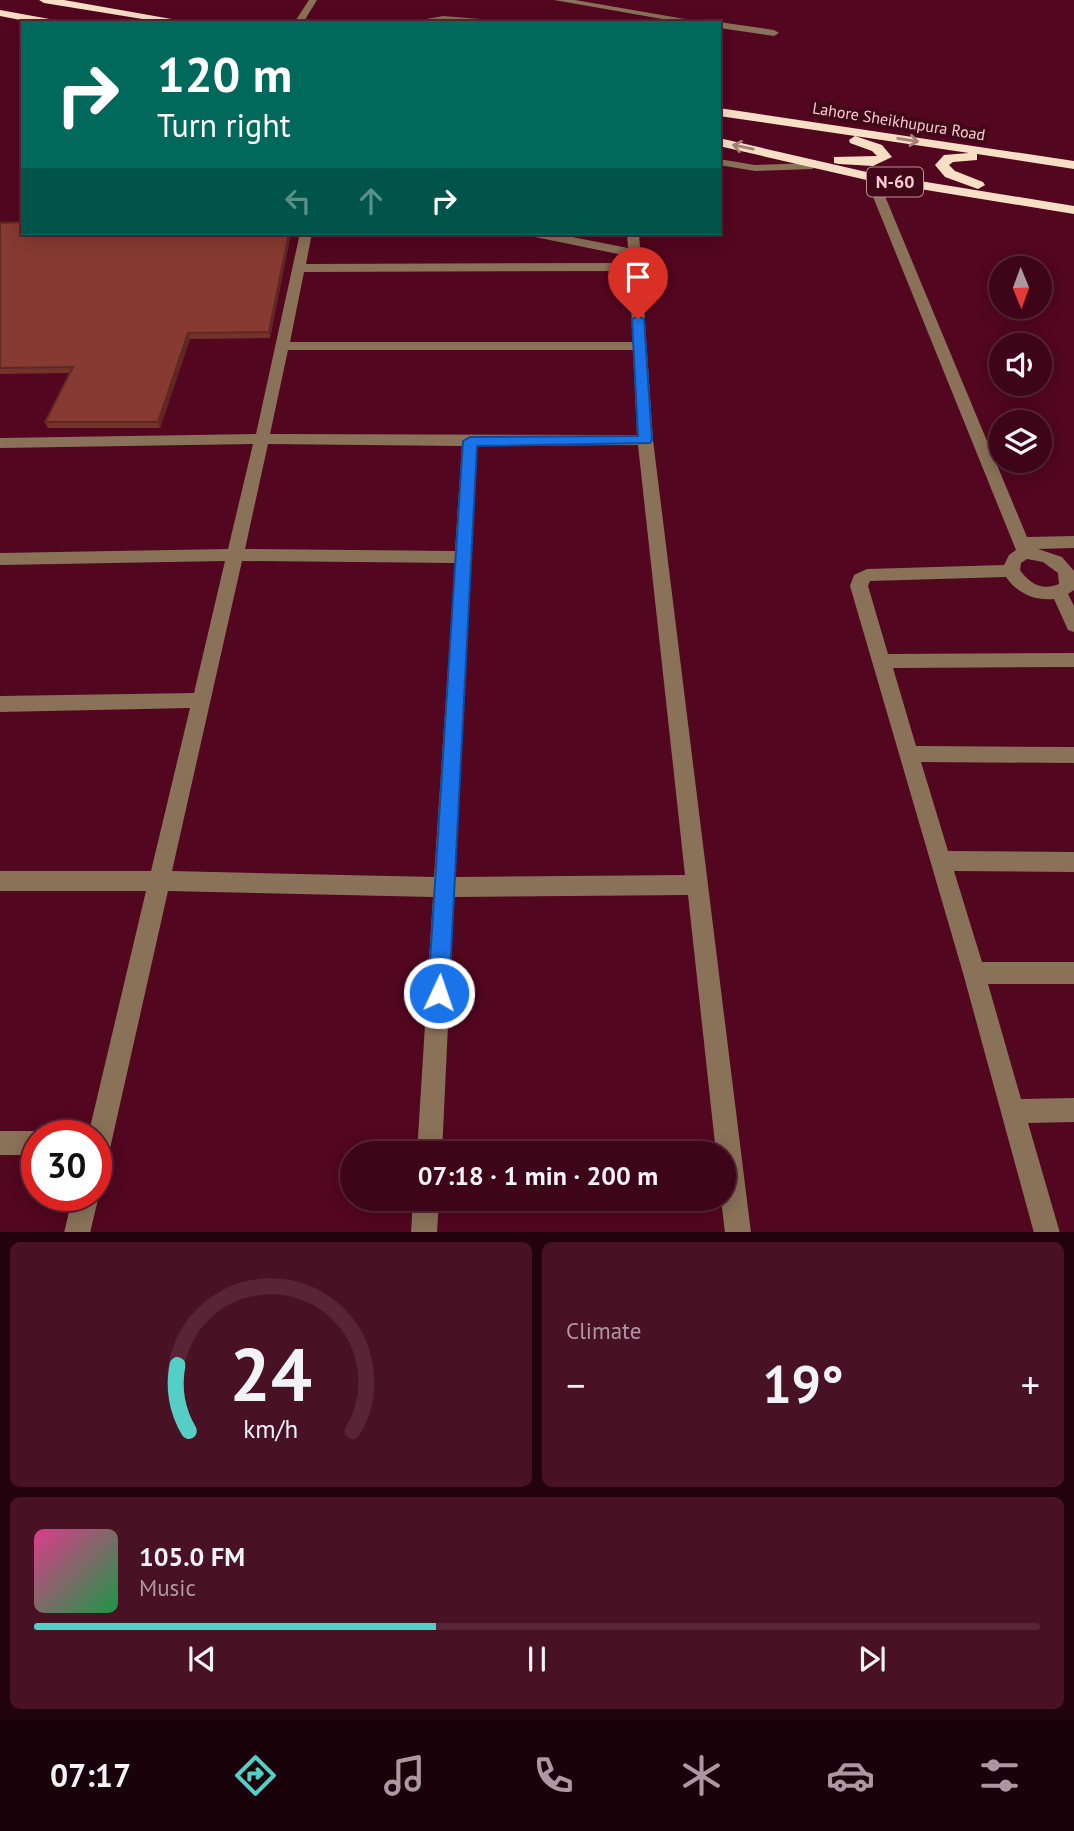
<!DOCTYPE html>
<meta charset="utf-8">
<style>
:root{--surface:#3e0417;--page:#491224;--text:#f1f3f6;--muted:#ad98a1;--line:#572536;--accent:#55cec6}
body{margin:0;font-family:"PT Sans",sans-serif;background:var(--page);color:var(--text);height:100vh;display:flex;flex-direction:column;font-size:26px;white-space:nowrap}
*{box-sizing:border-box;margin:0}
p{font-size:23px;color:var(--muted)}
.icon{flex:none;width:38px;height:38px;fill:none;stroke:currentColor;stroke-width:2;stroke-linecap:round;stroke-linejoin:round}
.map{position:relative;height:1232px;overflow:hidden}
.panel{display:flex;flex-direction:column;gap:10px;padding:10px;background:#22020d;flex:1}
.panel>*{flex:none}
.guide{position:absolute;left:21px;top:21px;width:700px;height:214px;border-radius:0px;box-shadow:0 4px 18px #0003,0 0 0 2px var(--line);background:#00695c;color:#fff;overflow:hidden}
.needle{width:46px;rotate:179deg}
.tools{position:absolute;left:989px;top:256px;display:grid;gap:14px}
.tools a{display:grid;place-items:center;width:63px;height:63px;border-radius:50%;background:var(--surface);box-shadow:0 4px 18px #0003,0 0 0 2px var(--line);font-size:35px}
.speed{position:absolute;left:21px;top:1120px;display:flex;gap:14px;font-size:35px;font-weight:700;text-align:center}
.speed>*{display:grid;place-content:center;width:91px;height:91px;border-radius:50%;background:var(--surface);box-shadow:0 4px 18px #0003,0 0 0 2px var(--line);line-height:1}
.speed .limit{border:10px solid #d22;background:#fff;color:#111}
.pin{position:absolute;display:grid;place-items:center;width:60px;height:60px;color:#fff;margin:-72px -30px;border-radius:50% 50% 50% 0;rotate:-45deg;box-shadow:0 0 7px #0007}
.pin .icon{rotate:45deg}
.me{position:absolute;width:77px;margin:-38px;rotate:3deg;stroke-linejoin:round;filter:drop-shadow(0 0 5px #0008)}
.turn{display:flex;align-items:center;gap:24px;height:147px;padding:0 21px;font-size:32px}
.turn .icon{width:91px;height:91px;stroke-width:2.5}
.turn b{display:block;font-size:49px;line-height:60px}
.lanes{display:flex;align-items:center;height:66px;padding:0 21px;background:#0003;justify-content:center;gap:35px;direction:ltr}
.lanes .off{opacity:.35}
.big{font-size:52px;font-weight:700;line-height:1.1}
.panel .card{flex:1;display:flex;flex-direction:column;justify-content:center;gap:10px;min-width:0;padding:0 24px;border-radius:10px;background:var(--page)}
.panel .dial{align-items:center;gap:0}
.dial svg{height:182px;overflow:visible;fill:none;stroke:var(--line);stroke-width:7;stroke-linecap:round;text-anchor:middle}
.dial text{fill:var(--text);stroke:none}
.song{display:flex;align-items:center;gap:21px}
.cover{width:84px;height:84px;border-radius:10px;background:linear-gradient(135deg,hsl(330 70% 55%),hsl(140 70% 35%))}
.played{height:7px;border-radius:4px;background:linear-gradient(90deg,var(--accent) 40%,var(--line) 40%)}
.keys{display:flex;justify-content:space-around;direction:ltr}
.heat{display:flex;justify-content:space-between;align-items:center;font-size:38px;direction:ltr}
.panel .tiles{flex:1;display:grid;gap:10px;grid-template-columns:1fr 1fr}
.card:last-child{grid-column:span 2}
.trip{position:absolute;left:340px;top:1141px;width:396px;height:70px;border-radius:35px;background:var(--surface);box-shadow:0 4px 18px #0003,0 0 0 2px var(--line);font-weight:700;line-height:70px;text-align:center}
.tab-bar{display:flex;height:112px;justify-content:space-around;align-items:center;background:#190209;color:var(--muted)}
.tab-bar .icon{width:49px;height:49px}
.tab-bar .on{color:var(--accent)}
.tab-bar b{font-size:32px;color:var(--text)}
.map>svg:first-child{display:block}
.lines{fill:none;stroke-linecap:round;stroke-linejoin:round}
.minor{fill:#8a7258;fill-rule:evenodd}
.highway{fill:#f6dfc5;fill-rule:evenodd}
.wall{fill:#73322a}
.shaded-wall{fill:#5e2922}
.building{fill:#863a31;stroke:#5e2922;stroke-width:2}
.oneway{stroke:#a47e77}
.route{fill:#1a73e8;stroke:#114b97;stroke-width:2}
.labels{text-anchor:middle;stroke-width:7;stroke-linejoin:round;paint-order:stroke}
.far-street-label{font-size:16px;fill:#facbd2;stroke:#3f0718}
.shield{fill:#3f0718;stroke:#c2909a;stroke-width:2}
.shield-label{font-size:18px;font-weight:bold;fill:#facbd2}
</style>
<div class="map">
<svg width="1074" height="1233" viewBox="0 0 1074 1233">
<rect width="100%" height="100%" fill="#52061f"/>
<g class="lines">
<path class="minor" d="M309,0h8l-14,23h-9z
M554,0h21l133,23h-23z
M443,16l50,4 4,3h-92z
M719,22l55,8 5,3 -5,3 -55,-8z
M719,159l36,6 57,-2 6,3 -6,3 -57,2 -36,-6z
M867,175l10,2 150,360 47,-1v12l-36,1 24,8 12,14v19l-6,4 6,12v26l-6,-2 -14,-31c-20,2 -37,-6 -48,-22l-136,4 -2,5 20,68 186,-1v14l-181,1 23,78 158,1v16l-153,-1 27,89 126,1v20l-120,-1 28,91h92v22h-86l33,115 53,-1v24l-46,1 32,110h-26l-71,-260 -113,-387 4,-11 13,-6 137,-4 5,-10 7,-5 -151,-373zM1027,559l16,3 15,11 1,11c-17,7 -29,0 -39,-14l1,-7z
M300,233h12l-6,31 323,-1 -1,-7 -93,-19 -6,-4h23l76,15 -1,-15h12l14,207 98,793h-26l-4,-34 2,-46h-7l-28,-258 -234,2 -12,256h-25l16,-256 -265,-6 -59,262 -4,9 -9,3v-29h-8l58,-245h-146v-20h151l39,-163 -190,4v-16l194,-3 31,-132 -225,4v-12l228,-4 25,-105 -253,4v-10l256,-4zM629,271l4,71h-343l14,-70zM288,350h345l4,85 -367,-1zM268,444l194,2 -7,105 -210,-2zM638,445l47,430 -230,2 22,-431zM242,561l213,2 -21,314 -262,-6z
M0,1131h37l9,5h-9v19h-37z
M96,1189l3,6 -9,38h-26l9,-38h23z
M413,1199h26l-2,34h-26z"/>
<path class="highway" d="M39,0h25l130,23h-27l-123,-20z
M0,10l55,10 5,3h-24l-36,-7z
M719,108l355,53v8l-97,-15v6l-24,2 -4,3 6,6 28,11 2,3 -7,4 -33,-12 -10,-12 9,-10 25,-2 -114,-17 27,9 10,12 -19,9 -34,-2 -5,-1v-6l43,-1 -5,-5 -22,-8 -1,-3 6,-4 -136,-20z
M719,138l152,35 203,33v8l-203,-33 -152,-35z"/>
</g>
<path class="wall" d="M0,223l291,10 -21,105 -80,1 -30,89h-112l-3,-6 24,-49 -69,1z"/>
<path class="shaded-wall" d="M289,233h2l-21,105 -1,-6z
M188,333l2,6 -30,89 -2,-6z"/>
<path class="building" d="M23,222v11h266l-20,99 -81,1 -30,89h-113l28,-55 -73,1v-145z"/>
<defs><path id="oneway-shaft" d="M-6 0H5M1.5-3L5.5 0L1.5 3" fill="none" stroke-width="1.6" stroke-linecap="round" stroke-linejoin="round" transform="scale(1.75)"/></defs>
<g class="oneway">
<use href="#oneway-shaft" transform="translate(908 140) rotate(9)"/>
<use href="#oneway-shaft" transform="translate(743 147) rotate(-168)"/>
</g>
<path class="route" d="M638,316l6,3 8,121 -2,3 -173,3 -28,547 -3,8 -7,3 -8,-3 -3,-8 35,-552 7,-4 168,-1 -6,-117z"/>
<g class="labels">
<g class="far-street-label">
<text transform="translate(899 121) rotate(9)" y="6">Lahore Sheikhupura Road</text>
</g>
<rect class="shield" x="867" y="167.5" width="56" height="29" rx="5"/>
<g class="shield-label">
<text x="895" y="188">N-60</text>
</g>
</g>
</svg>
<div class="tools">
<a><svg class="needle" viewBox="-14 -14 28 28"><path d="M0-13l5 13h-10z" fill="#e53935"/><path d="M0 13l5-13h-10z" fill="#ad98a1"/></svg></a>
<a><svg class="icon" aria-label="sound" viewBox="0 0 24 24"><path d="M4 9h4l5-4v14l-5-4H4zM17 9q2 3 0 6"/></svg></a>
<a><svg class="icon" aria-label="layers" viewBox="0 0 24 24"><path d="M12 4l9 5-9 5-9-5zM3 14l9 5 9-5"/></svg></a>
</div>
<div class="speed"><div class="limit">30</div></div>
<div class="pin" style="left:638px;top:319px;background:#d93025"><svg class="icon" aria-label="arrive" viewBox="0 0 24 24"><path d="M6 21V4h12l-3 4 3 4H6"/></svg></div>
<svg class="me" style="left:439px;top:993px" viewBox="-20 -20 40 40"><circle r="17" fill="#1a73e8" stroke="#fff" stroke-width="3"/><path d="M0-11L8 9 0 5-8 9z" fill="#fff"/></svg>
<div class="trip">07:18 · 1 min · 200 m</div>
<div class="guide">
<div class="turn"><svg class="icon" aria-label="right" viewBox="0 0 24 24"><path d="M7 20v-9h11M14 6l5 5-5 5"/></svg><div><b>120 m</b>Turn right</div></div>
<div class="lanes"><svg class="icon off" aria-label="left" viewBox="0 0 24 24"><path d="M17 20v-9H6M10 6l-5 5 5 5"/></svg><svg class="icon off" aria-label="ahead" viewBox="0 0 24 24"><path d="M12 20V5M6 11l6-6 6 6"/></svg><svg class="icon" aria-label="right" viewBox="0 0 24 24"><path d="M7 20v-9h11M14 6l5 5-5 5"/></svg></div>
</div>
</div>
<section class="panel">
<div class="tiles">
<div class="card dial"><svg viewBox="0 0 100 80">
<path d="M14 69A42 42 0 1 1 86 69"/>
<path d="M14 69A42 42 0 0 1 9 40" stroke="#55cec6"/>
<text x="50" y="56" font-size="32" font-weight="700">24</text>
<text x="50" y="72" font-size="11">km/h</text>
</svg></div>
<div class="card"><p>Climate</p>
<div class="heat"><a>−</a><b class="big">19°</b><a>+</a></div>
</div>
<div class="card">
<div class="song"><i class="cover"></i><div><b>105.0 FM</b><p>Music</p></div></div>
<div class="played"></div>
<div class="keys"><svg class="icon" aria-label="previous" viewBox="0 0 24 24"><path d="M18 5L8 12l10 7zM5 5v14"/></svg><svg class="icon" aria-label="pause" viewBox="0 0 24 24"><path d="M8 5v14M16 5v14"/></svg><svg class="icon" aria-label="next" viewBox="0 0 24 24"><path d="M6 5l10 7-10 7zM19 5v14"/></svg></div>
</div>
</div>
</section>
<nav class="tab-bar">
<b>07:17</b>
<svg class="icon on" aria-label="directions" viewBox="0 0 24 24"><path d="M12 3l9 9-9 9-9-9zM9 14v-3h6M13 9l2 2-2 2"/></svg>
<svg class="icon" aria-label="music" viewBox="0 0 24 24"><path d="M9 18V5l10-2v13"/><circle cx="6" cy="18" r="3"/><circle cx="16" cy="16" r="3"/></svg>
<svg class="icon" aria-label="phone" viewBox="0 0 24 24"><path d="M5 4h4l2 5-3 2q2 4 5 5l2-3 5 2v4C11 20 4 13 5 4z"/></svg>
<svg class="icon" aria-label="climate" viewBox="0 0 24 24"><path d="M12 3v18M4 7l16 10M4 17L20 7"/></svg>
<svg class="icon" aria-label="car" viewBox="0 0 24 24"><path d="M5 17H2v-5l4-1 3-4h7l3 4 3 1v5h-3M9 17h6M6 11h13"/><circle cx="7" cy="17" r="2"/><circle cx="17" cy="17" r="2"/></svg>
<svg class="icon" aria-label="filters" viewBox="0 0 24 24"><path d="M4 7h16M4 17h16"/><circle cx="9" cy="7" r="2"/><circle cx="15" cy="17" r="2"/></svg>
</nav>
